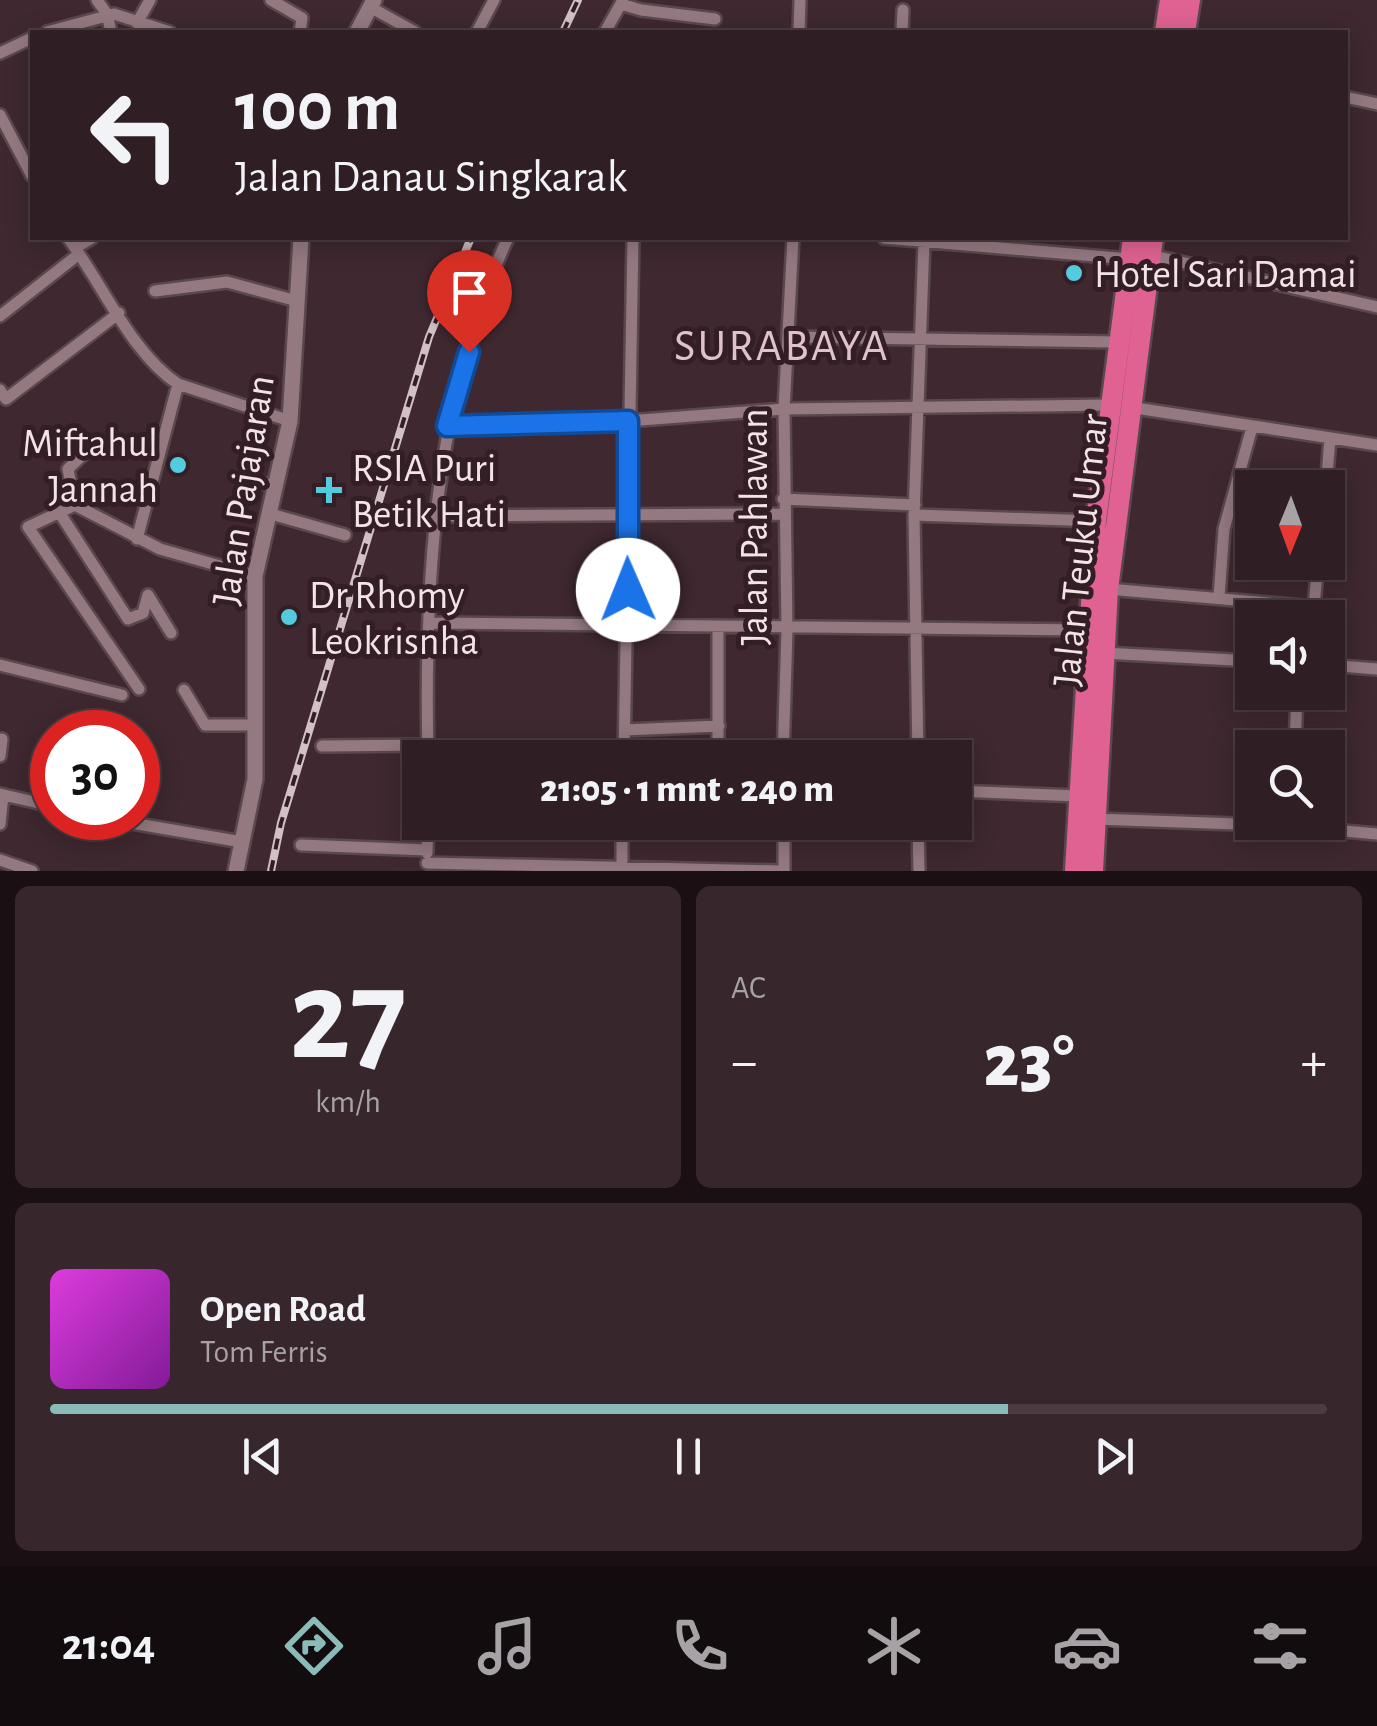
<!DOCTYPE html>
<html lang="id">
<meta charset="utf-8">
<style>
:root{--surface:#2f1e24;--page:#37272c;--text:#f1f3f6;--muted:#a7a2a6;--line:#4a3c41;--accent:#8bbbb9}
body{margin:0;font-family:"Alegreya Sans",sans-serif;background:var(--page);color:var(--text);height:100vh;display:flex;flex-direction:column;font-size:38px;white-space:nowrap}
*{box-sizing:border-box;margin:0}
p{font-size:32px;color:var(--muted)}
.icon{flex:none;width:55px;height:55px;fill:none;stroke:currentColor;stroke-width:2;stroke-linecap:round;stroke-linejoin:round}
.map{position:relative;height:871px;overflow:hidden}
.drawer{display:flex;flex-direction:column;gap:15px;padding:15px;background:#1a1014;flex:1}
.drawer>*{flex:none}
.top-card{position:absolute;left:30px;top:30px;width:1318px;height:210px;border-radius:0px;box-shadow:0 5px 25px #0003,0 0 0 2px var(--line);background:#2f1e24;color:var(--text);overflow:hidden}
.needle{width:65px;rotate:181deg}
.fabs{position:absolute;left:1235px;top:470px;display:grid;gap:20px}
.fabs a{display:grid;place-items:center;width:110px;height:110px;border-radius:0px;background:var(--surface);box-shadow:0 5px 25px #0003,0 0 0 2px var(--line);font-size:50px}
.speed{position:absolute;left:30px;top:710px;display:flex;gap:20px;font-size:50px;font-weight:700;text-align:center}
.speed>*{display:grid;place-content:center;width:130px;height:130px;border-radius:50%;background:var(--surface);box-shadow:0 5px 25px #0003,0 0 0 2px var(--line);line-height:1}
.speed .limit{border:15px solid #d22;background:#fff;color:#111}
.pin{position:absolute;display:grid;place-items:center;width:85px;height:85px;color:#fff;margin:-102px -42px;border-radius:50% 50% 50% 0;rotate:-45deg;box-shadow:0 0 10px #0007}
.pin .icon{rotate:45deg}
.me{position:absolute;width:110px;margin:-55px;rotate:359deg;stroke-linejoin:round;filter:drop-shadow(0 0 8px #0008)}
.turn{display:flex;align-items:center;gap:35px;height:210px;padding:0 40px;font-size:45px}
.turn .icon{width:130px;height:130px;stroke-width:2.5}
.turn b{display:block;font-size:70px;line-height:85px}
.big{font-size:75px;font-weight:800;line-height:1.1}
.drawer .tile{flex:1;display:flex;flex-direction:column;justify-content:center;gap:15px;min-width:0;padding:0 35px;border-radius:15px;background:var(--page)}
.drawer .dial{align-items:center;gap:0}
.dial b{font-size:130px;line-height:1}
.song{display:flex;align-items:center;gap:30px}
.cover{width:120px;height:120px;border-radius:15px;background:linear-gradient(135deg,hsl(300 70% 55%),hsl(290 70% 35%))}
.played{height:10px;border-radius:5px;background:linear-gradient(90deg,var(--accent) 75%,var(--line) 75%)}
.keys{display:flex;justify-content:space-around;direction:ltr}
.heat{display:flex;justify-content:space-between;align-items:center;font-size:55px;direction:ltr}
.drawer .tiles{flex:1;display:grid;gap:15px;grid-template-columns:1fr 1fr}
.tile:last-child{grid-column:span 2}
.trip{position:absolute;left:402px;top:740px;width:570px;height:100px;border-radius:0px;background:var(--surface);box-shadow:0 5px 25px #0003,0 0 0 2px var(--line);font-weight:800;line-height:100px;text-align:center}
.menu{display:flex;height:160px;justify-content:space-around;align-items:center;background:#130c0e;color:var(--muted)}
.menu .icon{width:70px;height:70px}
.menu .active{color:var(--accent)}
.menu b{font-size:45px;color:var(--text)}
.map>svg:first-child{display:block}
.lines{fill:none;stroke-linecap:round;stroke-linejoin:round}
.street-casing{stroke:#5a484e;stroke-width:16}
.secondary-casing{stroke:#5a484e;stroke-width:20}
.highway-casing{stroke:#5a484e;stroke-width:25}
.street{stroke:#947981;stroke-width:11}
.secondary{stroke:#947981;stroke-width:15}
.highway{stroke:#df6293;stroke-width:20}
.rail-casing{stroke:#d1c1c5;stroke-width:8}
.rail{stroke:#341e26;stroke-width:4;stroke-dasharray:11;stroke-linecap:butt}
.route-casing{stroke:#114b97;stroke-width:25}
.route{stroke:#1a73e8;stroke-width:18}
.poi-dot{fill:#54cadd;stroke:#341e26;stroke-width:4}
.labels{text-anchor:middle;stroke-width:10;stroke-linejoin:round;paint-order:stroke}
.poi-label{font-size:40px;fill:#f2e3e7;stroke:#341e26;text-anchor:start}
.street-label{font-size:40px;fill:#f2e3e7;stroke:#341e26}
.quarter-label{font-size:45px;letter-spacing:2.5px;fill:#e0c2cb;stroke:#341e26}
</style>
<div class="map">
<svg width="1377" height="871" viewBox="0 0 1377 871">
<rect width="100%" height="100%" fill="#3f2830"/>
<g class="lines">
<g class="street-casing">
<path id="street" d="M97,0l10,14 4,18
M271,0l31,18 -2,14
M621,4l20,6 74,9
M370,7l45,25
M137,23l13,-23
M47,32l67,-18 56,18
M477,32l17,-32
M605,32l18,-32
M799,32l1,-32
M902,32l1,-22
M0,53l32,-15
M1345,97l32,7
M0,115l32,61
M68,238c34,45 63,115 110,146l112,37
M884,238l246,21
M75,248l17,-10
M1150,255l227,52
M155,291l72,-9 70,19
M0,316l79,-62
M789,337l328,5
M0,390l6,9 113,-86
M1129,407l248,38
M447,427l181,-6 156,-12 325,-4
M94,444l-26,25 7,36 85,44 95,27
M240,477l37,10
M1326,488l4,-50
M783,499l132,6
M75,505l-47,22 111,162
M59,512l69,107 15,-6 5,-18 23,38
M271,514l74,21
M914,515l182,6
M435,516l349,-2
M137,539l41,-155
M1108,589l206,18
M1219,597l5,-68 28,-102
M1313,618l5,-56
M432,623l655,7
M1103,653l149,8
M0,665l122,30
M1328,665l49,4
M184,690l21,35h50
M625,730l94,-4
M322,746l105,-1
M1295,748l2,-56
M0,756l2,-17
M428,758c-4,-172 6,-363 80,-520
M624,758l9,-520
M718,758v-129
M783,758l4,-128 -3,-221 9,-171
M918,758l-4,-243 10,-273
M955,791l123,5
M0,794l52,12
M103,818l139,24
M1095,819l196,7 86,8
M784,822v49
M918,822l1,49
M0,824l3,-29
M301,845l126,5
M427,853l1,-31
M0,860l32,11
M427,863l353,8
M622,871v-49"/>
</g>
<g class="secondary-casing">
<path id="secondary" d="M357,32l17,-32
M236,871l19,-92v-203l35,-155 11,-183"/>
</g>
<g class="highway-casing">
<path id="highway" d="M1165,32l5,-32
M1185,32l5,-32
M1075,871l21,-350 37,-283
M1093,871l15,-282 45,-351"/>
</g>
<use href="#street" class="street"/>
<use href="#secondary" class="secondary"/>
<use href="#highway" class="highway"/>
<g class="rail-casing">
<path id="rail" d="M563,32l15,-32
M271,871l10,-48 148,-486 42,-99"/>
</g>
<use href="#rail" class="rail"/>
</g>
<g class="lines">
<g class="route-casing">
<path id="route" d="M469,352l-22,74 181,-5v169"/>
</g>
<use href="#route" class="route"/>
</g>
<g class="poi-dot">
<circle cx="1074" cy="273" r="10"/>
<circle cx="178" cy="465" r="10"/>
<path d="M324 475h10v10h10v10h-10v10h-10v-10h-10v-10h10z"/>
<circle cx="289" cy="617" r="10"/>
</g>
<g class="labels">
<g class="poi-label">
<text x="1094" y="287">Hotel Sari Damai</text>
<text x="158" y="456" text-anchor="end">Miftahul<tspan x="158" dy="46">Jannah</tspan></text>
<text x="352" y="481">RSIA Puri<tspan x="352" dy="46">Betik Hati</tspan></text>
<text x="309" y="608">Dr Rhomy<tspan x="309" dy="46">Leokrisnha</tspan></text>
</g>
<g class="street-label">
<text transform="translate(242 490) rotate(-81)" y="14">Jalan Pajajaran</text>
<text transform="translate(753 527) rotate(-90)" y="14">Jalan Pahlawan</text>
<text transform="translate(1079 550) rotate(-84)" y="14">Jalan Teuku Umar</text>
</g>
<g class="quarter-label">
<text x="782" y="360">SURABAYA</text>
</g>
</g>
</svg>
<div class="fabs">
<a><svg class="needle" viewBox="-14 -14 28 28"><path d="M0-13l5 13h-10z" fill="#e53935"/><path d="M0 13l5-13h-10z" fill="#a7a2a6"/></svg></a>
<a><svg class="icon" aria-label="sound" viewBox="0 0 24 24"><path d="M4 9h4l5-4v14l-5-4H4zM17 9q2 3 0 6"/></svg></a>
<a><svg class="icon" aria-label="search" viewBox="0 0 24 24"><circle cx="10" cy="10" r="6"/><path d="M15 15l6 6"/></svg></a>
</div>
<div class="speed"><div class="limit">30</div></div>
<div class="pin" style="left:469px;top:352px;background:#d93025"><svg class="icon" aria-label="arrive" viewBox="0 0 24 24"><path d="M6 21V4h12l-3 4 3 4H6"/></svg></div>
<svg class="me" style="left:628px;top:590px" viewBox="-20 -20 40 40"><circle r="19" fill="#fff"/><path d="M0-13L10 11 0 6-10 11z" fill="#1a73e8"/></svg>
<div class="trip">21:05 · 1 mnt · 240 m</div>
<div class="top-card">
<div class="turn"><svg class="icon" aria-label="left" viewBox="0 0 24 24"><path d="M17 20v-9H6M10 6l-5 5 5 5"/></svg><div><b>100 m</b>Jalan Danau Singkarak</div></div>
</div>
</div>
<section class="drawer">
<div class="tiles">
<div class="tile dial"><b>27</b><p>km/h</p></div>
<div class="tile"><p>AC</p>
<div class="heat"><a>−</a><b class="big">23°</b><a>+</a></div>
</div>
<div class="tile">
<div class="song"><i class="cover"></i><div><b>Open Road</b><p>Tom Ferris</p></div></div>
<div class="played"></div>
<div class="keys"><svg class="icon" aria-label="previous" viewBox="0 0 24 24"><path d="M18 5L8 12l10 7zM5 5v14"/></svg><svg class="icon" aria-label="pause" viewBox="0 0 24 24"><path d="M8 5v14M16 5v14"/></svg><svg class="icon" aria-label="next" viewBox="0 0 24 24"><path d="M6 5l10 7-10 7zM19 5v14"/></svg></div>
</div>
</div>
</section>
<nav class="menu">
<b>21:04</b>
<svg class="icon active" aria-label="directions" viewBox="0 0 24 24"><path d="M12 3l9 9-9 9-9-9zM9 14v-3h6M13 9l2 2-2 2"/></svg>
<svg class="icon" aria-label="music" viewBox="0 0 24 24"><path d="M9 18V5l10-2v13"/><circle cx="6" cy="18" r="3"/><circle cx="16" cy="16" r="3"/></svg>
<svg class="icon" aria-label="phone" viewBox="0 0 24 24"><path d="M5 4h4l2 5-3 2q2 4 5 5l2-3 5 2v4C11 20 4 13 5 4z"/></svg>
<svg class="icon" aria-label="climate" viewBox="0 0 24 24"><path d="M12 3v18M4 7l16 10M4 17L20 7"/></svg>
<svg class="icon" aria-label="car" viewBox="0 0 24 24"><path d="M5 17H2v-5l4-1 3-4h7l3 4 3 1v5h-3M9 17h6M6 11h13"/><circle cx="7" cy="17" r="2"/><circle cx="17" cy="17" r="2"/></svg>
<svg class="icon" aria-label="filters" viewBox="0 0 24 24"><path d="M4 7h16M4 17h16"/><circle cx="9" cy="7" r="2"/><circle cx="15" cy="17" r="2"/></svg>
</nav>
